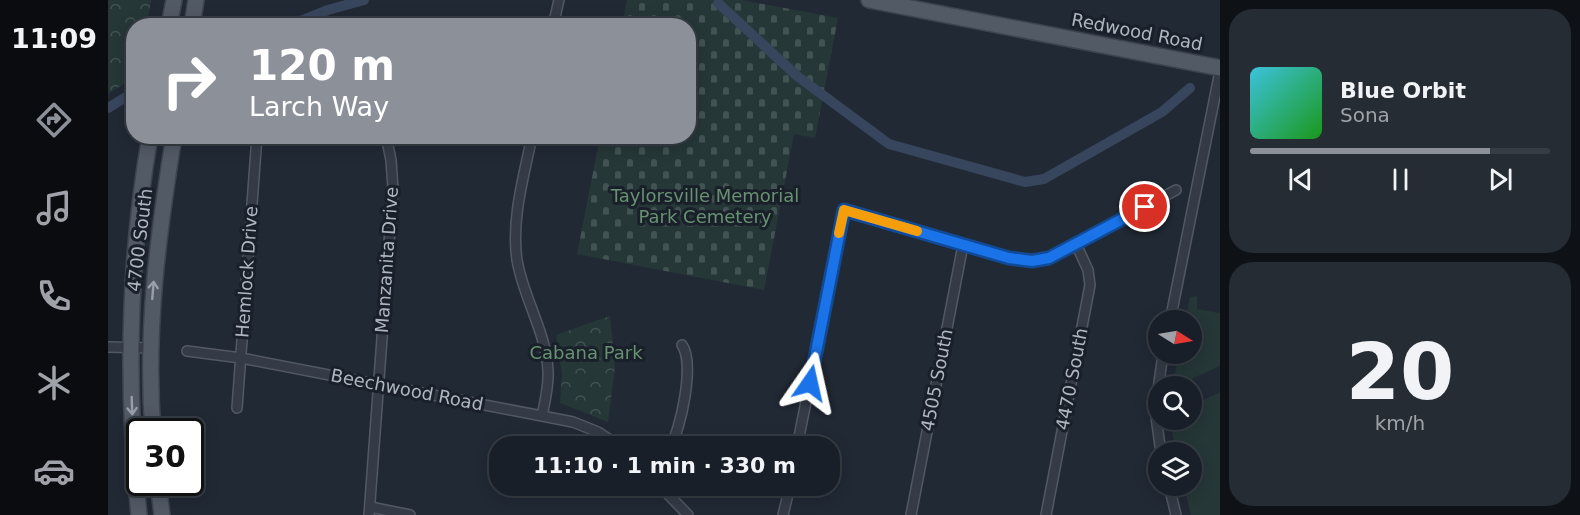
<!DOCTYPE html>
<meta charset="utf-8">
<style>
:root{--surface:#191f28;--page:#262c34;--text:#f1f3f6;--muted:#9fa2a8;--line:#373d45;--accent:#8c9099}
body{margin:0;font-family:"DejaVu Sans",sans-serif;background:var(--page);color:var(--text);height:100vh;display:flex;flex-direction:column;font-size:22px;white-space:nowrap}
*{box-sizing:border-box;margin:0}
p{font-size:20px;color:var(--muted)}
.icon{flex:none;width:33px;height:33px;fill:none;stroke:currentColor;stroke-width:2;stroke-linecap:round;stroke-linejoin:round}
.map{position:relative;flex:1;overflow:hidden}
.details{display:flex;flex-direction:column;gap:9px;padding:9px;background:#0e1116;width:360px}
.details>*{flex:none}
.top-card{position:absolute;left:18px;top:18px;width:570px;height:126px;border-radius:24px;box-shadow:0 3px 15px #0003,0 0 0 2px var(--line);background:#8c9099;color:#fff;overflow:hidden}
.needle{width:39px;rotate:101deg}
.buttons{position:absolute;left:1040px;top:310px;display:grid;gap:12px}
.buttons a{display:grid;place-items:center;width:54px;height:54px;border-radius:50%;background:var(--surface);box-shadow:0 3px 15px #0003,0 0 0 2px var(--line);font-size:30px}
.speed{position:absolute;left:18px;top:418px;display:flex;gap:12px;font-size:30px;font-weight:700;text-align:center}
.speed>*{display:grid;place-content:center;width:78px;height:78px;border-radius:50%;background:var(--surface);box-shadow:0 3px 15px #0003,0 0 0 2px var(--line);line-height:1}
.speed .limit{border:3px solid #111;border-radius:9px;background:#fff;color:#111}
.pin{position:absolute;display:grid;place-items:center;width:51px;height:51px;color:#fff;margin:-26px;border:3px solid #fff;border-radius:50%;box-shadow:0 2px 6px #0007}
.me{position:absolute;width:66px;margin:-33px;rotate:11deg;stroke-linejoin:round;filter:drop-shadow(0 0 4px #0008)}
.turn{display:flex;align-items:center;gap:21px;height:126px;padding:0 24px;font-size:27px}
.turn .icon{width:78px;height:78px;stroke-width:2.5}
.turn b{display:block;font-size:42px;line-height:51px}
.details .widget{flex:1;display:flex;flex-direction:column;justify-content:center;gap:9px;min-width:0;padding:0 21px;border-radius:24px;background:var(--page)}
.details .dial{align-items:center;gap:0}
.dial b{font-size:78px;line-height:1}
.song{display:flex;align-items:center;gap:18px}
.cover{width:72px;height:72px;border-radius:9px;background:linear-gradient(135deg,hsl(190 70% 55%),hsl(120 70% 35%))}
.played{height:6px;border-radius:3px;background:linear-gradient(90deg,var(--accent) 80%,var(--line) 80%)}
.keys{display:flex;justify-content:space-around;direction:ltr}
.trip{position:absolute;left:381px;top:436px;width:351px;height:60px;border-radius:24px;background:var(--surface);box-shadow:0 3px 15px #0003,0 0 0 2px var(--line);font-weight:600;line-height:60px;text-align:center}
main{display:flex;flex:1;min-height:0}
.dock{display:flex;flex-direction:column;width:108px;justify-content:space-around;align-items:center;background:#0a0c10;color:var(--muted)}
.dock .icon{width:42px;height:42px}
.dock .on{color:var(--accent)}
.dock b{font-size:27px;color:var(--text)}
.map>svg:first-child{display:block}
.grass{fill:#263738}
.forest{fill:url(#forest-crowns)}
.cemetery{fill:url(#cemetery-stones)}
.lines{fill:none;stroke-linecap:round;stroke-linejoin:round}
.canal{stroke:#38465d;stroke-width:10}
.street-casing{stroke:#525963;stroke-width:12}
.primary-casing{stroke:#3e444f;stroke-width:18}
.street{stroke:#343b46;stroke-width:9}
.primary{stroke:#525a66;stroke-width:15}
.oneway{stroke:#989fab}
.route-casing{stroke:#114b97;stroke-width:15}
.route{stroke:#1a73e8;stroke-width:10}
.slow{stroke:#f59e0b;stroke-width:10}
.labels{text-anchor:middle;stroke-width:6;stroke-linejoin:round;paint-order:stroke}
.street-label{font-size:18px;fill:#afb6c2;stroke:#1a202a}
.park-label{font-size:18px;fill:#689172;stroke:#1a202a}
</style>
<main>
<nav class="dock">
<b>11:09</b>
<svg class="icon on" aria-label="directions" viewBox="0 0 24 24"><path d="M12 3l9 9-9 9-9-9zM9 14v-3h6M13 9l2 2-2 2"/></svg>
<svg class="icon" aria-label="music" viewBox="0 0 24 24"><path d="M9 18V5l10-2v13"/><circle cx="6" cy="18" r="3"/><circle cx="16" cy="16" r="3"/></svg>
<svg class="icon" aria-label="phone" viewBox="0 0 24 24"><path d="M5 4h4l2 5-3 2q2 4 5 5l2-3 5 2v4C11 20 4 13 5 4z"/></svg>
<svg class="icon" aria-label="climate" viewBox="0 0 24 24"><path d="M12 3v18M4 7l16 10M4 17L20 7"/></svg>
<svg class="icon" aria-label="car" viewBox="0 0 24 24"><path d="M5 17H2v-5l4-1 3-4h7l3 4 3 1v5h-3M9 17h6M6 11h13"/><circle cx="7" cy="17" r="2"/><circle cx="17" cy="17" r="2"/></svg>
</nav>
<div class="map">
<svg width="1112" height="515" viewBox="0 0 1112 515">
<defs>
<pattern id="forest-crowns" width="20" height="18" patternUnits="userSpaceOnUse" patternTransform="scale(1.5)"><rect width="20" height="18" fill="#263738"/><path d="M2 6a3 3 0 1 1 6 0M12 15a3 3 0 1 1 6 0" fill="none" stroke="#435253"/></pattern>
<pattern id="cemetery-stones" width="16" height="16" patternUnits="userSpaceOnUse" patternTransform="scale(1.5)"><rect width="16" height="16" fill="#263738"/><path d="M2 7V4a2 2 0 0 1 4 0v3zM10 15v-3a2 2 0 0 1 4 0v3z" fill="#435253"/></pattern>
</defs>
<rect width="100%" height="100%" fill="#212935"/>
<path class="grass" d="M1089,296v13l23,4v53l-44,20 -3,-3 6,-29h12v-33h-6l5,-24z
M1112,392v123h-29l-7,-29h7v-33h-15l-6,-33h21v-14z"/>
<path class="forest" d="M0,0h43l-4,25 -13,1 -1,52 -25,16z
M502,316l5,51 -7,55 -48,-19 2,-29 -6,-39z"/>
<path class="cemetery" d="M519,0h115l96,18 -23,120 -21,-4 -30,156 -187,-36 23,-117 88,-1v-110l-66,-1z"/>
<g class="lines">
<path class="canal" d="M610,3l79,73 92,68 136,38 19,-3 118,-67 28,-24
M180,26l40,-16 36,-10
M0,108l26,-16"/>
<g class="street-casing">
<path id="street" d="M445,26l6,-26
M424,136c-8,40 -21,83 -15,124 6,37 29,72 31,110 1,16 -3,31 -6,46
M1062,321l50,-250
M0,347l42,1
M79,351l54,7 332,64 25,10 23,15
M129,408l20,-272
M562,447c11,-18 25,-84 12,-102
M689,447l47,-237 165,48 23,3 17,-3 127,-68
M1053,453l-6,-43 8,-56
M552,486l28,29
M1061,486l7,29
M262,507l40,8
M261,515l24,-326 -2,-29 -5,-24
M675,515l7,-29
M803,515l52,-270
M938,515l44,-230 -2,-15 -12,-26"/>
</g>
<g class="primary-casing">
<path id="primary" d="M761,0l351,68
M61,26l5,-26
M84,26l4,-26
M45,432c-8,-100 5,-197 21,-296
M50,483l4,32
M31,515c-13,-126 -11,-253 11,-379"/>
</g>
<use href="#street" class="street"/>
<use href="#primary" class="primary"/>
</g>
<defs><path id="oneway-shaft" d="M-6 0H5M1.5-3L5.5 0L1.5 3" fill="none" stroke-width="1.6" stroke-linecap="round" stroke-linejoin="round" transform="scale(1.5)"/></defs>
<g class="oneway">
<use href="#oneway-shaft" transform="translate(45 290) rotate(-85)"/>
<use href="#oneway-shaft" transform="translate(24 406) rotate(88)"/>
</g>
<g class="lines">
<g class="route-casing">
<path id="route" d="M702,383l34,-173 165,48 23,3 17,-3 96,-51"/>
</g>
<use href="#route" class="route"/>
<path class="slow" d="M731,233l5,-23 73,21"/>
</g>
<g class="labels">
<g class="street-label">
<text transform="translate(1029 32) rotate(11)" y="6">Redwood Road</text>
<text transform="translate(32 240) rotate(-83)" y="6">4700 South</text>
<text transform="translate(279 260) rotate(-86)" y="6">Manzanita Drive</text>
<text transform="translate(139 272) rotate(-86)" y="6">Hemlock Drive</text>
<text transform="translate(964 379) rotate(-79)" y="6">4470 South</text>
<text transform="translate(829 380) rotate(-79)" y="6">4505 South</text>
<text transform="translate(299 390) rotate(11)" y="6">Beechwood Road</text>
</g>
<g class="park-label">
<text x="597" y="202">Taylorsville Memorial<tspan x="597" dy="21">Park Cemetery</tspan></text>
<text x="478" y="359">Cabana Park</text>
</g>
</g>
</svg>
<div class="buttons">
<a><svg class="needle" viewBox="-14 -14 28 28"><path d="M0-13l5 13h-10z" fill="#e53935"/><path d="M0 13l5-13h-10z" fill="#9fa2a8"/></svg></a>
<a><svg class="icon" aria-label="search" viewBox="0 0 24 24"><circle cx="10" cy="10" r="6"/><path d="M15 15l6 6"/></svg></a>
<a><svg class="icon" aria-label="layers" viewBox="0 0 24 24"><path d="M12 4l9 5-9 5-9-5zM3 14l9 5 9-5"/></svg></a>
</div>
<div class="speed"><div class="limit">30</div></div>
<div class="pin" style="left:1037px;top:207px;background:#d93025"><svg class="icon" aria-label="arrive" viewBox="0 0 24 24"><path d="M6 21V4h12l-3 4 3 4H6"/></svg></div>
<svg class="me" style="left:702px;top:383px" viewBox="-20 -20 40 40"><path d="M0-17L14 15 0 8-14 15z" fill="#1a73e8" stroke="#fff" stroke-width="4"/></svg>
<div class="trip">11:10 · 1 min · 330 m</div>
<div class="top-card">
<div class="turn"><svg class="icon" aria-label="right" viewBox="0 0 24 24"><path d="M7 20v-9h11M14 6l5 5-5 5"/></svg><div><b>120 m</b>Larch Way</div></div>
</div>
</div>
<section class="details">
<div class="widget">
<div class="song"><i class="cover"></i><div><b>Blue Orbit</b><p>Sona</p></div></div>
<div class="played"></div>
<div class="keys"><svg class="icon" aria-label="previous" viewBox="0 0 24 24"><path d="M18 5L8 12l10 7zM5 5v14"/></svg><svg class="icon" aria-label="pause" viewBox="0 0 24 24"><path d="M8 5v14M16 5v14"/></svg><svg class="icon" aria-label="next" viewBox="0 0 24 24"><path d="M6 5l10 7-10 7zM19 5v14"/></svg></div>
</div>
<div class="widget dial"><b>20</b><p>km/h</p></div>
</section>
</main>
